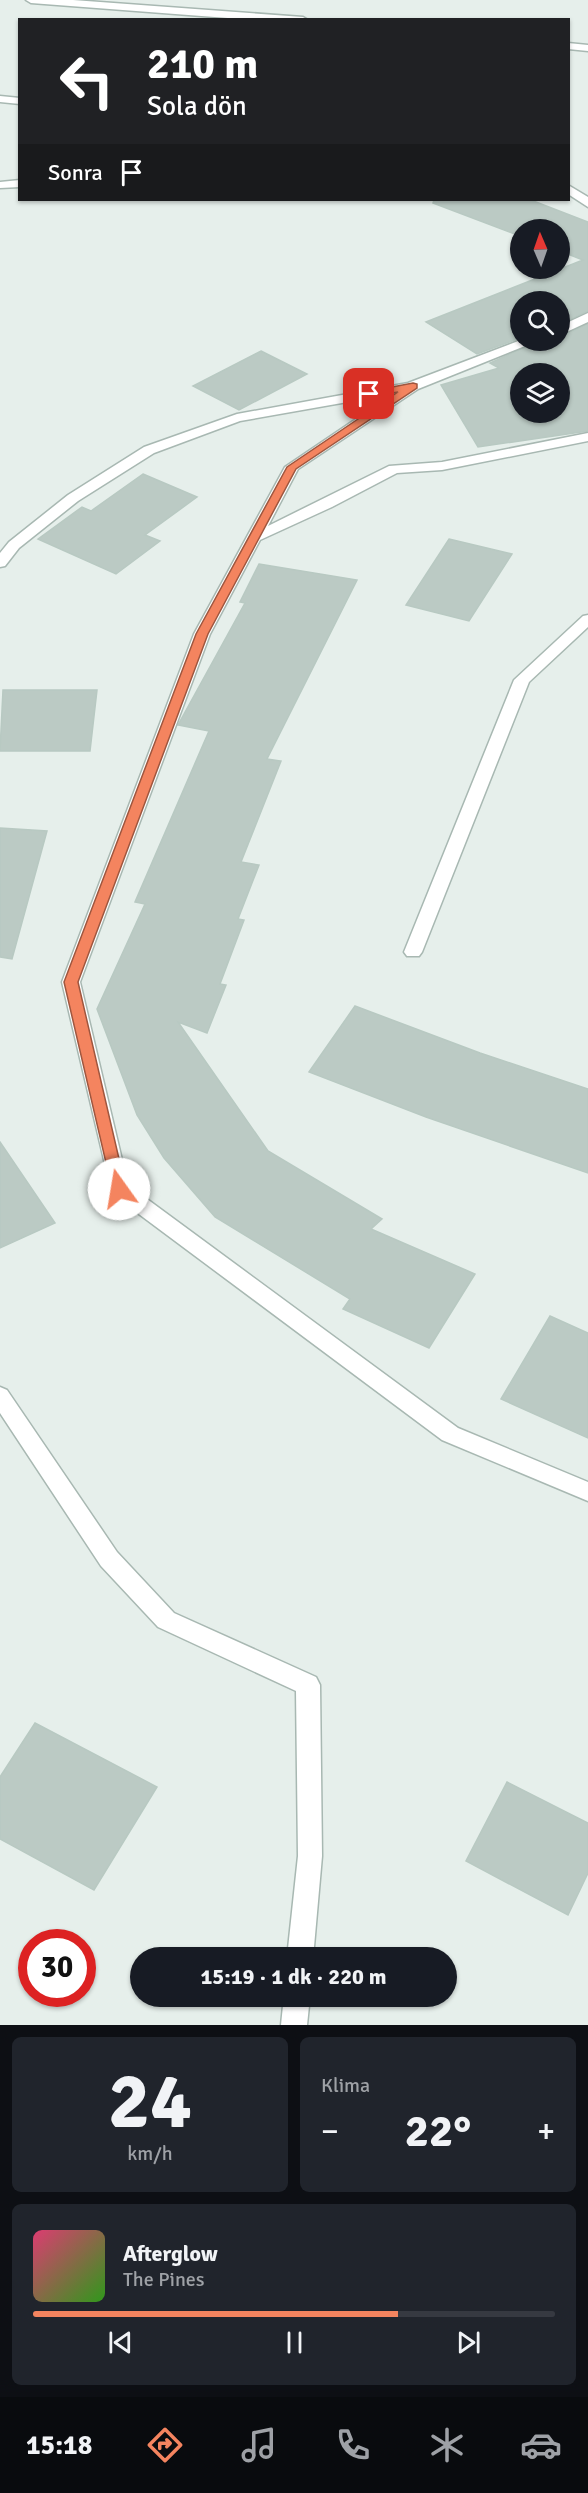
<!DOCTYPE html>
<html lang="tr">
<meta charset="utf-8">
<style>
:root{--surface:#171b24;--page:#20242c;--text:#f1f3f6;--muted:#9ea1a6;--line:#363941;--accent:#f4845f}
body{margin:0;font-family:Signika,sans-serif;background:var(--page);color:var(--text);height:100vh;display:flex;flex-direction:column;font-size:22px;white-space:nowrap}
*{box-sizing:border-box;margin:0}
p{font-size:20px;color:var(--muted)}
.icon{flex:none;width:33px;height:33px;fill:none;stroke:currentColor;stroke-width:2;stroke-linecap:round;stroke-linejoin:round}
.map{position:relative;height:2025px;overflow:hidden}
.drawer{display:flex;flex-direction:column;gap:12px;padding:12px;background:#0d0f14;flex:1}
.drawer>*{flex:none}
.banner{position:absolute;left:18px;top:18px;width:552px;height:183px;border-radius:0px;box-shadow:0 2px 4px #0004;background:#202124;color:#fff;overflow:hidden}
.needle{width:39px;rotate:358deg}
.buttons{position:absolute;left:510px;top:219px;display:grid;gap:12px}
.buttons a{display:grid;place-items:center;width:60px;height:60px;border-radius:50%;background:var(--surface);box-shadow:0 2px 4px #0004;font-size:30px}
.speed{position:absolute;left:18px;top:1929px;display:flex;gap:12px;font-size:30px;font-weight:700;text-align:center}
.speed>*{display:grid;place-content:center;width:78px;height:78px;border-radius:50%;background:var(--surface);box-shadow:0 2px 4px #0004;line-height:1}
.speed .limit{border:9px solid #d22;background:#fff;color:#111}
.pin{position:absolute;display:grid;place-items:center;width:51px;height:51px;color:#fff;margin:-26px;border-radius:12px;box-shadow:0 3px 9px #0006}
.me{position:absolute;width:66px;margin:-33px;rotate:347deg;stroke-linejoin:round;filter:drop-shadow(0 0 4px #0008)}
.turn{display:flex;align-items:center;gap:21px;height:126px;padding:0 30px;font-size:27px}
.turn .icon{width:78px;height:78px;stroke-width:2.5}
.turn b{display:block;font-size:42px;line-height:51px}
.then{display:flex;align-items:center;height:57px;padding:0 30px;background:#0003;gap:12px;font-size:22px}
.big{font-size:45px;font-weight:700;line-height:1.1}
.drawer .tile{flex:1;display:flex;flex-direction:column;justify-content:center;gap:9px;min-width:0;padding:0 21px;border-radius:9px;background:var(--page)}
.drawer .dial{align-items:center;gap:0}
.dial b{font-size:78px;line-height:1}
.song{display:flex;align-items:center;gap:18px}
.cover{width:72px;height:72px;border-radius:9px;background:linear-gradient(135deg,hsl(340 70% 55%),hsl(110 70% 35%))}
.played{height:6px;border-radius:3px;background:linear-gradient(90deg,var(--accent) 70%,var(--line) 70%)}
.keys{display:flex;justify-content:space-around;direction:ltr}
.heat{display:flex;justify-content:space-between;align-items:center;font-size:33px;direction:ltr}
.drawer .tiles{flex:1;display:grid;gap:12px;grid-template-columns:1fr 1fr}
.tile:last-child{grid-column:span 2}
.trip{position:absolute;left:130px;top:1947px;width:327px;height:60px;border-radius:30px;background:var(--surface);box-shadow:0 2px 4px #0004;font-weight:700;line-height:60px;text-align:center}
.dock{display:flex;height:96px;justify-content:space-around;align-items:center;background:#090b0e;color:var(--muted)}
.dock .icon{width:42px;height:42px}
.dock .active{color:var(--accent)}
.dock b{font-size:27px;color:var(--text)}
.map>svg:first-child{display:block}
.building{fill:#bbcac4;stroke:#b8c9c2;stroke-width:1.5;fill-rule:evenodd}
.lines{fill:none;stroke-linecap:round;stroke-linejoin:round}
.street-casing{stroke:#a8b8b2;stroke-width:3}
.street{fill:#fff;fill-rule:evenodd}
.route{fill:#f4845f;stroke:#9f563e;stroke-width:1.5}
</style>
<div class="map">
<svg width="588" height="2025" viewBox="0 0 588 2025">
<rect width="100%" height="100%" fill="#e6efeb"/>
<path class="building" d="M434,200h97l57,22v89l-28,13v-22h-40v36l-43,16 -51,-32 157,-62 -23,-9v-21h-40v6l-87,-33z
M588,324v107l-110,16 -37,-62 58,-17 -9,-5 52,-23h18v-3zM520,374h40v38h-40z
M261,351l46,23 -68,36 -46,-24z
M143,474l54,23 -52,38 15,6 -44,33 -78,-35 44,-32 9,4z
M449,539l63,15 -43,67 -63,-16z
M259,564l98,16 -90,179 14,2 -40,101 18,3 -21,54 6,1 -24,64 6,1 -19,48 -29,-11 90,129 114,68 -11,10 104,45 -46,74 -86,-39 7,-10 -135,-82 -51,-59 -27,-43 -40,-106 48,-105 -10,-2 74,-171 -31,-6 67,-122 -5,-1z
M3,690h94l-7,61h-90z
M0,828l47,3 -35,128 -12,-2z
M355,1006l125,47 108,36v84l-162,-56 -117,-45z
M0,1142l55,81 -55,25z
M550,1316l38,17v105l-87,-39z
M35,1723l122,64 -63,103 -94,-51v-62z
M507,1782l81,41v50l-20,42 -102,-54z"/>
<g class="lines">
<g class="street-casing">
<path id="street" d="M26,0h47l230,17 5,3h-54l-223,-17z
M568,43l20,2v6l-20,-2z
M0,96l20,2v6l-20,-2z
M20,180v7l-20,1v-6z
M568,185l20,12v10l-20,-13z
M588,313v9l-28,13v-9z
M521,340h19l-122,49 -120,80 -30,57 121,-60 53,-4 146,-29v8l-146,29 -45,3 -65,34 -72,33 -50,94 -130,348 48,203 330,243 130,54v19l-146,-61 -330,-246 -50,-212 132,-348 91,-167 108,-73 -153,27 -86,32 -76,48 -59,47 -14,18 -5,1v-14l9,-11 59,-47 76,-48 93,-33 171,-31z
M588,615v12l-59,55 -107,270 -3,4h-12l-3,-4 110,-272 69,-64z
M0,1387l7,3 110,162 57,61 142,64 4,8 2,171 -9,102h-26l11,-102 -2,-165 -138,-64 -57,-61 -101,-153z
M284,1996h26l-3,29h-26z"/>
</g>
<use href="#street" class="street"/>
</g>
<path class="route" d="M413,383l4,1v4l-121,81 -88,165 -130,348 48,207 -7,6 -6,-2 -49,-211 132,-348 91,-167 111,-75 -29,5 -5,-3 2,-2z"/>
</svg>
<div class="buttons">
<a><svg class="needle" viewBox="-14 -14 28 28"><path d="M0-13l5 13h-10z" fill="#e53935"/><path d="M0 13l5-13h-10z" fill="#9ea1a6"/></svg></a>
<a><svg class="icon" aria-label="search" viewBox="0 0 24 24"><circle cx="10" cy="10" r="6"/><path d="M15 15l6 6"/></svg></a>
<a><svg class="icon" aria-label="layers" viewBox="0 0 24 24"><path d="M12 4l9 5-9 5-9-5zM3 14l9 5 9-5"/></svg></a>
</div>
<div class="speed"><div class="limit">30</div></div>
<div class="pin" style="left:369px;top:394px;background:#d93025"><svg class="icon" aria-label="arrive" viewBox="0 0 24 24"><path d="M6 21V4h12l-3 4 3 4H6"/></svg></div>
<svg class="me" style="left:119px;top:1189px" viewBox="-20 -20 40 40"><circle r="19" fill="#fff"/><path d="M0-13L10 11 0 6-10 11z" fill="#f4845f"/></svg>
<div class="trip">15:19 · 1 dk · 220 m</div>
<div class="banner">
<div class="turn"><svg class="icon" aria-label="left" viewBox="0 0 24 24"><path d="M17 20v-9H6M10 6l-5 5 5 5"/></svg><div><b>210 m</b>Sola dön</div></div>
<div class="then">Sonra<svg class="icon" aria-label="arrive" viewBox="0 0 24 24"><path d="M6 21V4h12l-3 4 3 4H6"/></svg></div>
</div>
</div>
<section class="drawer">
<div class="tiles">
<div class="tile dial"><b>24</b><p>km/h</p></div>
<div class="tile"><p>Klima</p>
<div class="heat"><a>−</a><b class="big">22°</b><a>+</a></div>
</div>
<div class="tile">
<div class="song"><i class="cover"></i><div><b>Afterglow</b><p>The Pines</p></div></div>
<div class="played"></div>
<div class="keys"><svg class="icon" aria-label="previous" viewBox="0 0 24 24"><path d="M18 5L8 12l10 7zM5 5v14"/></svg><svg class="icon" aria-label="pause" viewBox="0 0 24 24"><path d="M8 5v14M16 5v14"/></svg><svg class="icon" aria-label="next" viewBox="0 0 24 24"><path d="M6 5l10 7-10 7zM19 5v14"/></svg></div>
</div>
</div>
</section>
<nav class="dock">
<b>15:18</b>
<svg class="icon active" aria-label="directions" viewBox="0 0 24 24"><path d="M12 3l9 9-9 9-9-9zM9 14v-3h6M13 9l2 2-2 2"/></svg>
<svg class="icon" aria-label="music" viewBox="0 0 24 24"><path d="M9 18V5l10-2v13"/><circle cx="6" cy="18" r="3"/><circle cx="16" cy="16" r="3"/></svg>
<svg class="icon" aria-label="phone" viewBox="0 0 24 24"><path d="M5 4h4l2 5-3 2q2 4 5 5l2-3 5 2v4C11 20 4 13 5 4z"/></svg>
<svg class="icon" aria-label="climate" viewBox="0 0 24 24"><path d="M12 3v18M4 7l16 10M4 17L20 7"/></svg>
<svg class="icon" aria-label="car" viewBox="0 0 24 24"><path d="M5 17H2v-5l4-1 3-4h7l3 4 3 1v5h-3M9 17h6M6 11h13"/><circle cx="7" cy="17" r="2"/><circle cx="17" cy="17" r="2"/></svg>
</nav>
